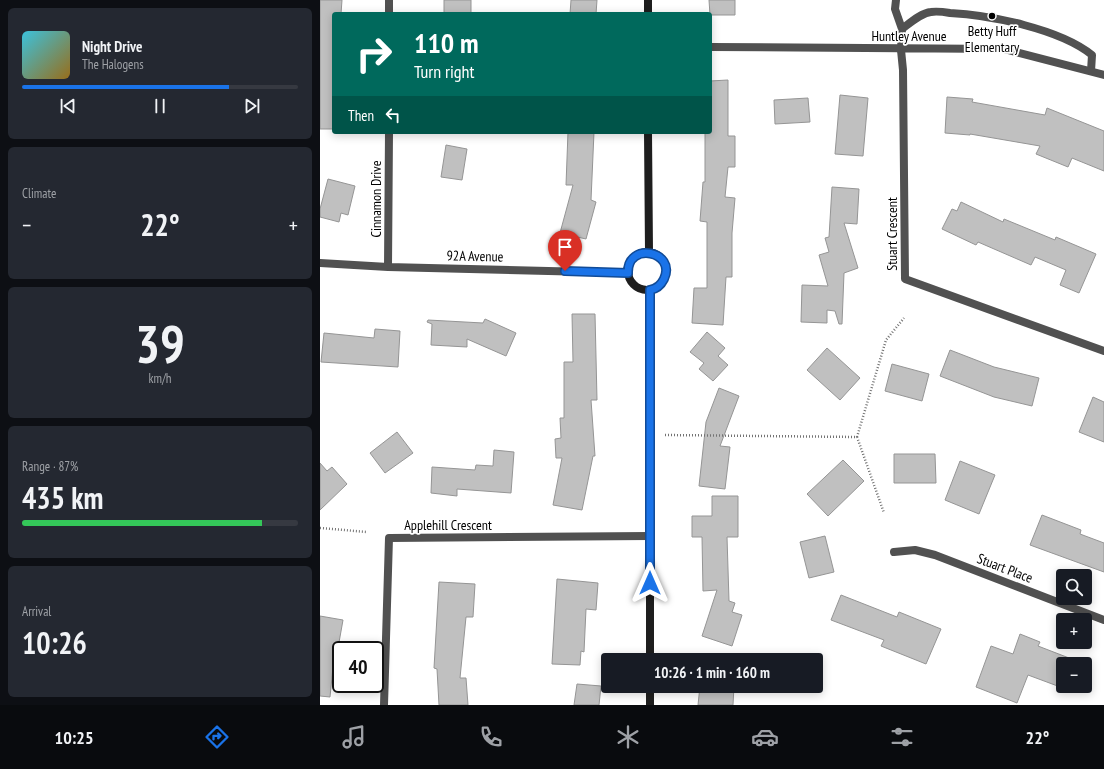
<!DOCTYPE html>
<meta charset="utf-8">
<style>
:root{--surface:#171b24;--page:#242831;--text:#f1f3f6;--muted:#9ea1a6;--line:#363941;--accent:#1a73e8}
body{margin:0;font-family:"PT Sans Narrow",sans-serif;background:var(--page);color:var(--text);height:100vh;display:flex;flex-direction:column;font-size:15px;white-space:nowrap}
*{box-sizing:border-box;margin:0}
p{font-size:13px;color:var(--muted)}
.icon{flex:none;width:22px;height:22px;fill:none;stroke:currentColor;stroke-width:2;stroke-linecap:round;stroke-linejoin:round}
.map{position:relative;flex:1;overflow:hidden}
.sheet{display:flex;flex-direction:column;gap:8px;padding:8px;background:#0d0f14;width:320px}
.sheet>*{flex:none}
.top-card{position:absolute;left:12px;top:12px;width:380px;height:122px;border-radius:4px;box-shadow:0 2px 10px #0003;background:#00695c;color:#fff;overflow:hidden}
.fabs{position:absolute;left:736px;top:569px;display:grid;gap:8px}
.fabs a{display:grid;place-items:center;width:36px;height:36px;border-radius:4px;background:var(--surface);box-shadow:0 2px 10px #0003;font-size:20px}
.speed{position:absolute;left:12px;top:641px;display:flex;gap:8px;font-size:20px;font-weight:700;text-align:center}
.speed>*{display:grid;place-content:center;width:52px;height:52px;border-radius:50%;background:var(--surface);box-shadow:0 2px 10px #0003;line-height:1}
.speed .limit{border:2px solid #111;border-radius:6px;background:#fff;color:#111}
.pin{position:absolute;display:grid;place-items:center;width:34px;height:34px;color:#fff;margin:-41px -17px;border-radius:50% 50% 50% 0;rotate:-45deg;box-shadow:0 0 4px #0007}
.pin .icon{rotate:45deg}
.me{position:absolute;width:44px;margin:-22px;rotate:0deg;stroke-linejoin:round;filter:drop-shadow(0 0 3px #0008)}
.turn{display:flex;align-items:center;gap:14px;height:84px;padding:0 16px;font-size:18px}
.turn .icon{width:52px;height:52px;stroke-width:2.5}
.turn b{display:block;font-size:28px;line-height:34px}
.then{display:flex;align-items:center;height:38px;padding:0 16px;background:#0003;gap:8px;font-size:15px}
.big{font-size:30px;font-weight:700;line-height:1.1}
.sheet .tile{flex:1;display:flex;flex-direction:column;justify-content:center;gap:6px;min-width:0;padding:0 14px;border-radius:6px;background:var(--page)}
.sheet .dial{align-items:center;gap:0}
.dial b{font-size:52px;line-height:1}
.song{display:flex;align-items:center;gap:12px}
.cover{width:48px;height:48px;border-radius:6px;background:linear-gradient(135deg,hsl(190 70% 55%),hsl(40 70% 35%))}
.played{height:4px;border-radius:2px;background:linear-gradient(90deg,var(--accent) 75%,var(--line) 75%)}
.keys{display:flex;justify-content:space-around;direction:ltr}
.heat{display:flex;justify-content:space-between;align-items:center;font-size:22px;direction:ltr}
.charge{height:6px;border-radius:3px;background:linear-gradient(90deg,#34c759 87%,var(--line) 0)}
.trip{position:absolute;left:281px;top:653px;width:222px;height:40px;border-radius:4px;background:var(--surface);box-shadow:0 2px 10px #0003;font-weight:700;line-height:40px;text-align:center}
.menu{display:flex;height:64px;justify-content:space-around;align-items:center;background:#090b0e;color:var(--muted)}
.menu .icon{width:28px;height:28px}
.menu .current{color:var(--accent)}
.menu b{font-size:18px;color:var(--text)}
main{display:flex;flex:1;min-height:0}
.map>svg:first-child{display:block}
.building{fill:#c0c0c0;stroke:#959595}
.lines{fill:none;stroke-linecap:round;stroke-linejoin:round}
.path{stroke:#737373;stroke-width:2.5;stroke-dasharray:1 2;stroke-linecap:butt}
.lane{stroke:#515151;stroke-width:8}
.street{stroke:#515151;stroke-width:8}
.secondary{stroke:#1e1e1e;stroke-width:8}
.route-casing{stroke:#114b97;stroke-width:10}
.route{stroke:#1a73e8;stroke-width:7}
.poi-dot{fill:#000;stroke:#fff;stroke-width:1.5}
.labels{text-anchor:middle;stroke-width:3.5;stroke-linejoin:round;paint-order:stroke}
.poi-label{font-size:14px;fill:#000;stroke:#fff}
.street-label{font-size:14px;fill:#000;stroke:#fff}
</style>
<main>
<section class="sheet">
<div class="tile">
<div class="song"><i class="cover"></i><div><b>Night Drive</b><p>The Halogens</p></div></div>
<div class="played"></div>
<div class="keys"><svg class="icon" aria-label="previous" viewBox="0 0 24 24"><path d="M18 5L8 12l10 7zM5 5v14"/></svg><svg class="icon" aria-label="pause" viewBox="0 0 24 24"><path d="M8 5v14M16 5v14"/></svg><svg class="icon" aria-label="next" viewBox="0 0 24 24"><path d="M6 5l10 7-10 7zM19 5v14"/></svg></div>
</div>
<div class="tile"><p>Climate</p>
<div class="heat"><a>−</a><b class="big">22°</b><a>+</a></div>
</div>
<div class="tile dial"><b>39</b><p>km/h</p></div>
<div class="tile"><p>Range · 87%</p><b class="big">435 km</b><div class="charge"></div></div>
<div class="tile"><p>Arrival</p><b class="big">10:26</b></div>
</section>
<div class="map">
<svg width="784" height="705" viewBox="0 0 784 705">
<rect width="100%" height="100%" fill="#fff"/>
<path class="building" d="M0,0h22l-1,14h-7v115h-14z
M124,0h27v14h-27z
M251,0h26l-1,14h-26z
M389,0h26v15h-25z
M408,80v56h7v31h-7l-3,30 10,1 -3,35v44h-6l-3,48 -31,-2 2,-35h13v-66l-7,-1 3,-39h2v-50h5v-51z
M520,95l28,3 -5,58 -28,-2z
M627,97l26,2 -1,3 73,13 2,-7 57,23v40l-32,-13 -4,9 -32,-13 4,-8 -70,-12v1l-25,-2z
M488,98l2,24 -35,2 -1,-24z
M248,132h26l-3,68 5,2 -10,37 -26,-6 13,-48h-7z
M126,145l21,4 -5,31 -21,-3z
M8,179l27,7 -7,29 -7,-2 -2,9 -19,-5v-8z
M512,187l27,2 -2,35 -13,-1 14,45 -14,5 -2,51h-3l-4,-13 -8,-1v13l-26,-1 1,-37 26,1 -9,-31 10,-3 -4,-14 4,-1z
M641,202l42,20 1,-3 51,21 1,-3 40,17 -17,39 -19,-8 6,-15 -31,-13 -4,8 -53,-23 -2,3 -34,-16 10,-20 5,2z
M252,314h23l2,86h-6l4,56h-2l-11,54 -29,-5 9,-47h-6l-1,-19 6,-1 -1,-20h4v-56h9z
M165,319l31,14 -10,23 -39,-17v8l-36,-2 1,-21 -5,-2 1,-2 55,3z
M55,329l25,2 -2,36 -77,-5 3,-29 50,5z
M387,332l18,16 -7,8 10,9 -15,16 -14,-12 5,-6 -14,-11z
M507,348l33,30 -20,22 -33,-30z
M630,350l44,17 45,11 -7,28 -38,-9 -54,-21z
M572,364l37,10 -7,27 -37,-10z
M399,388l20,8 -19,50 10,1 -5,42 -26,-3 7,-64z
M773,397l11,5v40l-25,-10z
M77,432l16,21 -28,20 -15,-20z
M174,450l20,2 -3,41 -54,-4v7l-26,-3 1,-26 43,3 1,-5 17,1z
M574,454h41l1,29h-42z
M523,460l21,21 -36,35 -21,-22z
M640,461l35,14 -16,39 -34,-14z
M0,463l7,8 5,-4 15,17 -27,26z
M392,496h26v41h-11l2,64 6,2 -3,9 10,3 -10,31 -30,-10 15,-46 -14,1 -1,-54h-10v-21h20z
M722,515l39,15 -1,4 24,9v29l-74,-27z
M505,536l9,36 -25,6 -9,-36z
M237,579l41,4 -2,27 -10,-1 -2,43 -3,-1 -1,14 -28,-1z
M119,582l36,2 -2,33h-7l-6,61h6l2,27h-29l-2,-36 -3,-1z
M521,595l56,22 2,-5 42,17 -15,35 -45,-18 3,-6 -53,-20z
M0,616l23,4 -5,28 3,1v19l-8,-1 -3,30 -10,-1z
M700,634l20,8 -2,4 44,17 -19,1v22h10l-2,5 -43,-16 -11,28 -41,-16 15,-41 22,8z
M257,684l24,2 -2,19h-25z
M380,686h34l-1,19h-35z"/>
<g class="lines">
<path class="path" d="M345,435l192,2 27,76
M537,437l29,-97 18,-22
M0,528l47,4"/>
<path class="lane" d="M576,0l-1,9 7,20 -1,21
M582,29c8,-6 19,-16 29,-17 6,-1 13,0 19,1 40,2 110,16 142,42l-1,16"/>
<path class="street" d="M69,14v-14
M390,47l294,2 100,26
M581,50l2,20 2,209 199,72
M0,263l68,4 241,6
M68,267l1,-135
M574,552l21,-2 20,5 169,65
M64,705l5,-167 261,-2"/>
<path class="secondary" d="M328,0v14
M328,132l1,120
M308 271a19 19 0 1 1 38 0a19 19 0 1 1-38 0Z
M330,660v-370
M330,686v19"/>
</g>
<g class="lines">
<g class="route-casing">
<path id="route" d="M245,271l63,2c-1,-32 49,-22 36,6 -3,6 -8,10 -14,11v293"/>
</g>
<use href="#route" class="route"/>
</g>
<circle class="poi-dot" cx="672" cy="16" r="4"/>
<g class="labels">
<g class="poi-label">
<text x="672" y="36">Betty Huff<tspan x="672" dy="16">Elementary</tspan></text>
</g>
<g class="street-label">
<text x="589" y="41">Huntley Avenue</text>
<text transform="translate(56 199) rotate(-90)" y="5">Cinnamon Drive</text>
<text transform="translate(572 234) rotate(-90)" y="5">Stuart Crescent</text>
<text transform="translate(155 256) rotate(1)" y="5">92A Avenue</text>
<text x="128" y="530">Applehill Crescent</text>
<text transform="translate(685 568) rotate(21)" y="5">Stuart Place</text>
</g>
</g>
</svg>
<div class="fabs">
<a><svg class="icon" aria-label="search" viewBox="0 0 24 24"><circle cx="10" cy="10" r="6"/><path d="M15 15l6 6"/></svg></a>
<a>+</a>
<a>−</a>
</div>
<div class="speed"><div class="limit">40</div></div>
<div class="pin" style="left:245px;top:271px;background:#d93025"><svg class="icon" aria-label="arrive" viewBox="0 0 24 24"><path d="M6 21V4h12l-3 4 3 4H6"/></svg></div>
<svg class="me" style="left:330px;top:583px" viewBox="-20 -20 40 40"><path d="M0-17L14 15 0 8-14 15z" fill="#1a73e8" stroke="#fff" stroke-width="4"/></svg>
<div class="trip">10:26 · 1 min · 160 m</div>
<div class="top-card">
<div class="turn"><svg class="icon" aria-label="right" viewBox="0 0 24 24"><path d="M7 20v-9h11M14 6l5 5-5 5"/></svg><div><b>110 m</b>Turn right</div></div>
<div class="then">Then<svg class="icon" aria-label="left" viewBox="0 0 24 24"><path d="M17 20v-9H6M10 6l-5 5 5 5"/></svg></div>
</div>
</div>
</main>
<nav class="menu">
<b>10:25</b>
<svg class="icon current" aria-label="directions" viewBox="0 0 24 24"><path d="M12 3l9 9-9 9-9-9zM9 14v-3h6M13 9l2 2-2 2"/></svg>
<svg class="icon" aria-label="music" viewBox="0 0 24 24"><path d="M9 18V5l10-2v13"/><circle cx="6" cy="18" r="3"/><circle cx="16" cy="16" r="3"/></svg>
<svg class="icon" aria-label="phone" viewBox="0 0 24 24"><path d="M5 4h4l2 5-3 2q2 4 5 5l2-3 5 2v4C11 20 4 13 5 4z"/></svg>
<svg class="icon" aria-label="climate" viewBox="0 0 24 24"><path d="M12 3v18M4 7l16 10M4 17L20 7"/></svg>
<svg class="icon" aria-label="car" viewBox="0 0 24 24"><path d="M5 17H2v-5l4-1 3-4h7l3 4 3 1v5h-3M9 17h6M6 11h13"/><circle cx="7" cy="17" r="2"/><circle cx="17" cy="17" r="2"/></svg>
<svg class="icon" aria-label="filters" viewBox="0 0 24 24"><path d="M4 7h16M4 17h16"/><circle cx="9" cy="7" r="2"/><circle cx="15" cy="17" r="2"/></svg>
<b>22°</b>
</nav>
